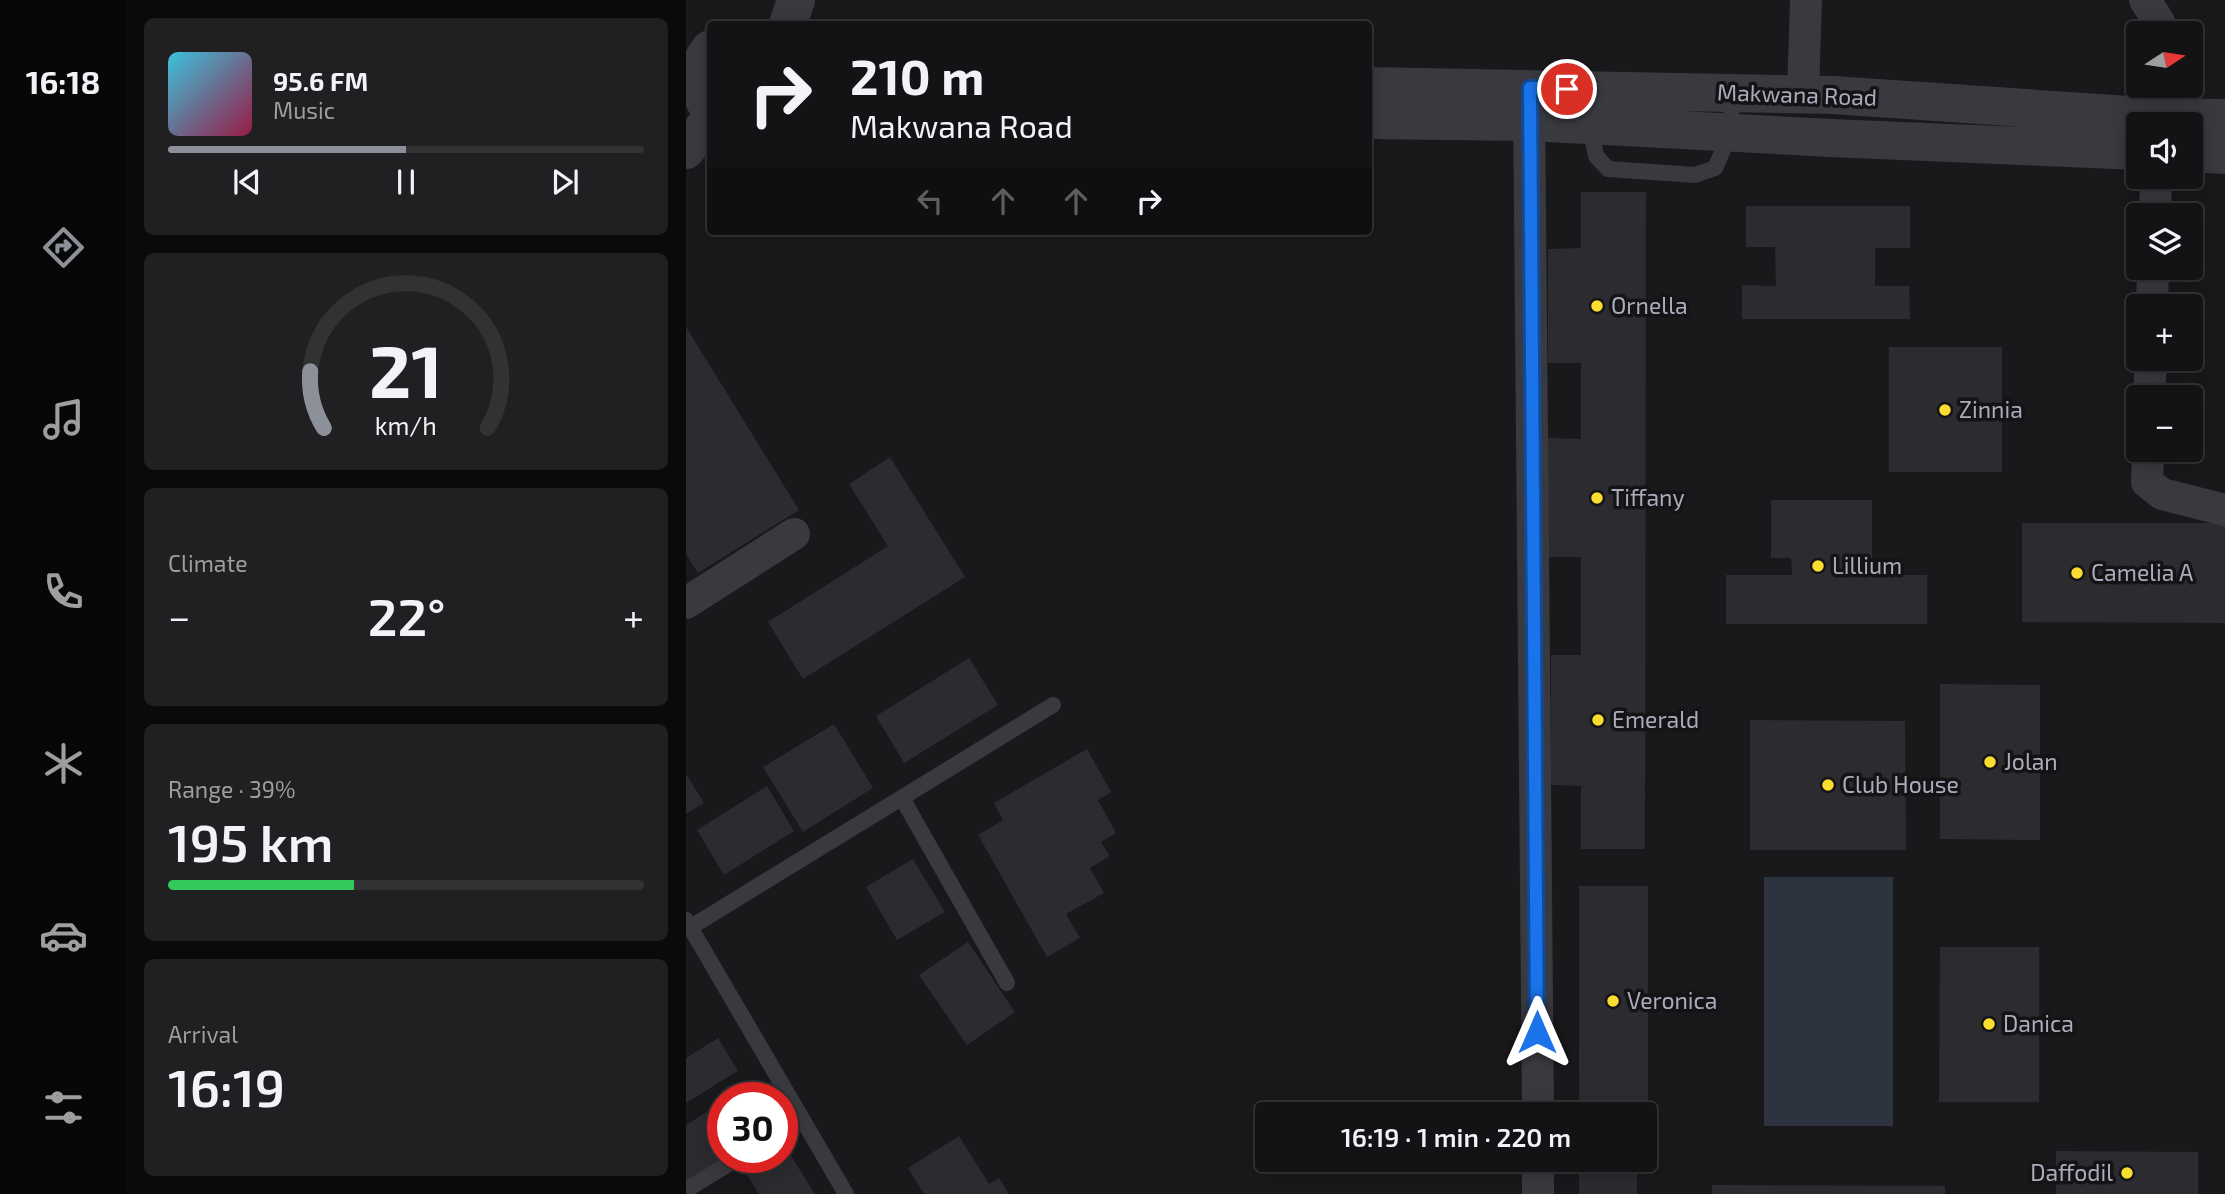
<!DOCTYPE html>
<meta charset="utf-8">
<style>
:root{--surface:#131214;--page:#202022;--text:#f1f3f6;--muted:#9d9ea0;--line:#323234;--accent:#8c9099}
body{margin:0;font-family:"Exo 2",sans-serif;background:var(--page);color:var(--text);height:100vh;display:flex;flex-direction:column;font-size:26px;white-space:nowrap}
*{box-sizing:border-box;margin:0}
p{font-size:23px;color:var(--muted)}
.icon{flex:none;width:38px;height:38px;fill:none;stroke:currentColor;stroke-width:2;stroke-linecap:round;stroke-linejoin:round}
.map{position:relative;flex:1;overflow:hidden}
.details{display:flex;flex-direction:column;gap:18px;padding:18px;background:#0a0a0b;width:560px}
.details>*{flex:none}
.hud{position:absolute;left:21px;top:21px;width:665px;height:214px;border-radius:7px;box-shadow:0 4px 18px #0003,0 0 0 2px var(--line);background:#131214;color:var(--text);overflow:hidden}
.needle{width:46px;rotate:78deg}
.buttons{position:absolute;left:1440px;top:21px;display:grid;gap:14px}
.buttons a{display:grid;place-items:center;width:77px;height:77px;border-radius:7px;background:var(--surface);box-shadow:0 4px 18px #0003,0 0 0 2px var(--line);font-size:35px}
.speed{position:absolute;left:21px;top:1082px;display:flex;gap:14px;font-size:35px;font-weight:700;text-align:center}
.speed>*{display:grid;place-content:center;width:91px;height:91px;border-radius:50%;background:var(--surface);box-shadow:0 4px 18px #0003,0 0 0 2px var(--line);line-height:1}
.speed .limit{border:10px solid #d22;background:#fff;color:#111}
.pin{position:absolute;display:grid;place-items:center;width:60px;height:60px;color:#fff;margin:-30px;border:4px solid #fff;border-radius:50%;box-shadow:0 2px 7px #0007}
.me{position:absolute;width:77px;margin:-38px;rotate:0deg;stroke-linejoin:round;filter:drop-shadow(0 0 5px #0008)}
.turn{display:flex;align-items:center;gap:24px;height:147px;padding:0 28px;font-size:32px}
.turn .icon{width:91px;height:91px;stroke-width:2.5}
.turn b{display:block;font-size:49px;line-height:60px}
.lanes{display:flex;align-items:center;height:66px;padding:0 28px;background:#0003;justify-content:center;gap:35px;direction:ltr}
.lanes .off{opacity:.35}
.big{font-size:52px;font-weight:600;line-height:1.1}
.details .card{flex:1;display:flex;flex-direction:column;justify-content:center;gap:10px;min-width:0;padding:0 24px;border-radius:10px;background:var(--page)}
.details .dial{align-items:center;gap:0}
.dial svg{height:182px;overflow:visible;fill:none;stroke:var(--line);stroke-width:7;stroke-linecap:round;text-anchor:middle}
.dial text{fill:var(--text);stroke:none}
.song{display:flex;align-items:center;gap:21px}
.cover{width:84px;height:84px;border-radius:10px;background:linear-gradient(135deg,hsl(190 70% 55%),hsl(340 70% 35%))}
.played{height:7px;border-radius:4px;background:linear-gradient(90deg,var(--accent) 50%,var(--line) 50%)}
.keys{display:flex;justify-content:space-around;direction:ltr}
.heat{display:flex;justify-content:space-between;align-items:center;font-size:38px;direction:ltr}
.charge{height:10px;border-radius:5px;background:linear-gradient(90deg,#34c759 39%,var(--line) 0)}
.trip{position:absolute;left:569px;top:1102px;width:402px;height:70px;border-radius:7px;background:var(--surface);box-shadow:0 4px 18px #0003,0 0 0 2px var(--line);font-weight:600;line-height:70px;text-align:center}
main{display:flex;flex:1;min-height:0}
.dock{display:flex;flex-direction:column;width:126px;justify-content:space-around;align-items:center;background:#080708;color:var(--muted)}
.dock .icon{width:49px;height:49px}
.dock .on{color:var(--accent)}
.dock b{font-size:32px;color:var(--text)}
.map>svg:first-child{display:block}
.water{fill:#2d3440}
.building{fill:#2c2b2f}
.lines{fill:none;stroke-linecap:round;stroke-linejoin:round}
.service{stroke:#393940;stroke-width:16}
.minor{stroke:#393940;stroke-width:32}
.tertiary{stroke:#393940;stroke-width:38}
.route-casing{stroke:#114b97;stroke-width:18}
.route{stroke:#1a73e8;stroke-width:12}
.poi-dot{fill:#fbdd30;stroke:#141316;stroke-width:2.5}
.labels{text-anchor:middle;stroke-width:7;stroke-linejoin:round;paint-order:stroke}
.street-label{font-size:23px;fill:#aaacbb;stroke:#141316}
.poi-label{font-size:23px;fill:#aaacbb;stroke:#141316;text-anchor:start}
</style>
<main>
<nav class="dock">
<b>16:18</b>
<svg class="icon on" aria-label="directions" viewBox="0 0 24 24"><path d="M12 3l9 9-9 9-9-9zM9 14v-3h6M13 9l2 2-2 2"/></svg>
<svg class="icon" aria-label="music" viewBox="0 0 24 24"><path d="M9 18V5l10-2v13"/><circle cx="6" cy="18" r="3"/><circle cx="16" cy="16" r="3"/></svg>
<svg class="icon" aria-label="phone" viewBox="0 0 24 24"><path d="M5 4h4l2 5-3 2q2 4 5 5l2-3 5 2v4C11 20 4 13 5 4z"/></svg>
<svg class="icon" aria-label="climate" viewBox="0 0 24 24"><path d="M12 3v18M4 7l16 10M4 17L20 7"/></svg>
<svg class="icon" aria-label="car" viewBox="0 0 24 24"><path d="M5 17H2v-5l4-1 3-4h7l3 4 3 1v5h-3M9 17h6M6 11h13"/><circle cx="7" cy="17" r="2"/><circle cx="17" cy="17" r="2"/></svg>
<svg class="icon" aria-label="filters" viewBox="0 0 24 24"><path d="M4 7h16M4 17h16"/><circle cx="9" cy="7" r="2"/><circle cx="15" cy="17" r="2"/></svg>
</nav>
<section class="details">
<div class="card">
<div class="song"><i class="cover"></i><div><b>95.6 FM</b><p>Music</p></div></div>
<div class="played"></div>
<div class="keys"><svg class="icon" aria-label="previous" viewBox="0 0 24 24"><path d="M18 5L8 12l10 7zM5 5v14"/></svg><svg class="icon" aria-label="pause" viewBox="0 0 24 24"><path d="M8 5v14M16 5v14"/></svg><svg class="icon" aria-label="next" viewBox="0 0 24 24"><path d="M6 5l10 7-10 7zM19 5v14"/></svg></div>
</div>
<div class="card dial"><svg viewBox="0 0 100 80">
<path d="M14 69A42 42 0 1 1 86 69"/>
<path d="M14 69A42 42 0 0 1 8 44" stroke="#8c9099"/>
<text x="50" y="56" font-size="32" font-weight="700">21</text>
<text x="50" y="72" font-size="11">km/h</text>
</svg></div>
<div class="card"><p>Climate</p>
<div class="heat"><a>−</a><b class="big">22°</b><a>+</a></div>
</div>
<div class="card"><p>Range · 39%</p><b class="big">195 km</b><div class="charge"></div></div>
<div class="card"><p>Arrival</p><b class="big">16:19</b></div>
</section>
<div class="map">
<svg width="1539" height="1194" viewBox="0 0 1539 1194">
<rect width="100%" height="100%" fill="#19181b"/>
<path class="water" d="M1078,877h129v249h-129z"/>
<path class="building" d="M895,192h65l-1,657h-64v-63l-30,-1v-130h30v-98h-33v-119l33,1v-76h-33v-114l33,-1z
M1060,206h164v42h-35v38h34l1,33h-168v-34l34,1 -1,-39h-29z
M0,327l113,183 -101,63 -12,-19z
M1203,347h113v125h-113z
M204,457l75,120 -162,102 -35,-57 120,-76 -39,-62z
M1085,500h101v58h-28v17h83v49h-201v-49h66l-1,-17h-20z
M1336,523h203v100l-203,-1z
M283,658l29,47 -94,58 -28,-47z
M1254,684l100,1v155l-100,-1z
M1064,720l155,1 1,129h-156z
M148,724l39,64 -70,44 -40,-65z
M401,749l24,43 -13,8 18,33 -15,9 9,14 -20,12 14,25 -38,21 14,24 -33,19 -69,-122 25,-15 -9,-17z
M0,774l18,29 -18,11z
M81,786l27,45 -70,44 -27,-45z
M227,859l32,53 -48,28 -31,-53z
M893,886h69v275h-3v-46h-66z
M282,942l47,70 -48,33 -48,-70z
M1254,947h99v155h-100z
M32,1038l20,33 -52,32v-45z
M68,1083l9,14h-33z
M37,1102v55h10l-47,29v-61z
M273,1136l30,48 10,-6 10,16h-85l-16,-26z
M96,1141l33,53h-56l-19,-30 11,-7h31z
M1370,1151l142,1v42h-142z
M893,1160h58v34h-58z
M1026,1185l233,1v8h-233z"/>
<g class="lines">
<path class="service" d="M904,126l6,30 12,13 87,6 20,-7c13,-25 16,-49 19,-76
M216,798l105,185
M0,920l160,274
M5,927l362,-222
M96,1131l20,-12
M0,1190l54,-33"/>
<path class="minor" d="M1459,0l14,22 3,11
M1117,94l3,-94
M843,98l9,1017
M1472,124l5,-38
M1469,215l1,-38
M1466,306l1,-38
M1463,397l2,-38
M1462,450l-1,32 15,12 63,16
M0,603l108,-69
M852,1160v34"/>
<path class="tertiary" d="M102,24l8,-24
M24,49c-15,18 -15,42 0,60
M682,86l465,9 325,22 67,1
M682,120l161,2 302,16 307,13
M0,150l24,-30
M1505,153l34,2"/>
</g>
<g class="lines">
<g class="route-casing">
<path id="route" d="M851,1032l-7,-944 37,1"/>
</g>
<use href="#route" class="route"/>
</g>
<g class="poi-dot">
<circle cx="911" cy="306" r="7"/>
<circle cx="1259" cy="410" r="7"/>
<circle cx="911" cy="498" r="7"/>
<circle cx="1132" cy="566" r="7"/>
<circle cx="1391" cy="573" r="7"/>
<circle cx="912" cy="720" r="7"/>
<circle cx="1304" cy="762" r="7"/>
<circle cx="1142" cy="785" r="7"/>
<circle cx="927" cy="1001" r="7"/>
<circle cx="1303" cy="1024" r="7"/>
<circle cx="1441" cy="1173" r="7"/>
</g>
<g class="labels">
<g class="street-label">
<text transform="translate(1111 95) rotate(2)" y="8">Makwana Road</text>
</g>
<g class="poi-label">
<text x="925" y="314">Ornella</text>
<text x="1273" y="418">Zinnia</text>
<text x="925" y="506">Tiffany</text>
<text x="1146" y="574">Lillium</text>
<text x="1405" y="581">Camelia A</text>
<text x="926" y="728">Emerald</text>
<text x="1318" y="770">Jolan</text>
<text x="1156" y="793">Club House</text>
<text x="941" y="1009">Veronica</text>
<text x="1317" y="1032">Danica</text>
<text x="1427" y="1181" text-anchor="end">Daffodil</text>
</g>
</g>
</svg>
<div class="buttons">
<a><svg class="needle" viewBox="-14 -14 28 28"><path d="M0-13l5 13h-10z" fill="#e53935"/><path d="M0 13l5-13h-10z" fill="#9d9ea0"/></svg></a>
<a><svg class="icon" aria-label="sound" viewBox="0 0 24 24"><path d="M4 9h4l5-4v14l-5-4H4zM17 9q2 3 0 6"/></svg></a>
<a><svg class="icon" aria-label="layers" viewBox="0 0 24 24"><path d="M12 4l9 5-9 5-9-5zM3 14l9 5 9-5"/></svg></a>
<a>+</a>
<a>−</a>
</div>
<div class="speed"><div class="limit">30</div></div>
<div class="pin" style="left:881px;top:89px;background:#d93025"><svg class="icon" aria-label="arrive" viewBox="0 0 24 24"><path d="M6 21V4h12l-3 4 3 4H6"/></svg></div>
<svg class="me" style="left:851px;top:1032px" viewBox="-20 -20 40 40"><path d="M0-17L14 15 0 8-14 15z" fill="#1a73e8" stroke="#fff" stroke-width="4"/></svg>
<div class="trip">16:19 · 1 min · 220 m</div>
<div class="hud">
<div class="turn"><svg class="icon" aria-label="right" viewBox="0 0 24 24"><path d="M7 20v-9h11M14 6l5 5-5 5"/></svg><div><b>210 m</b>Makwana Road</div></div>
<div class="lanes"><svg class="icon off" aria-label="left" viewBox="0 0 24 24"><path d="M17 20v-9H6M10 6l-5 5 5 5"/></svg><svg class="icon off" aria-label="ahead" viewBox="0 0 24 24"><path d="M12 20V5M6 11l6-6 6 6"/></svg><svg class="icon off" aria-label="ahead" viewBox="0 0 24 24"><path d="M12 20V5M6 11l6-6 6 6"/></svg><svg class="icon" aria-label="right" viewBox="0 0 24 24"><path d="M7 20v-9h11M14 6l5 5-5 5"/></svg></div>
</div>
</div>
</main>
